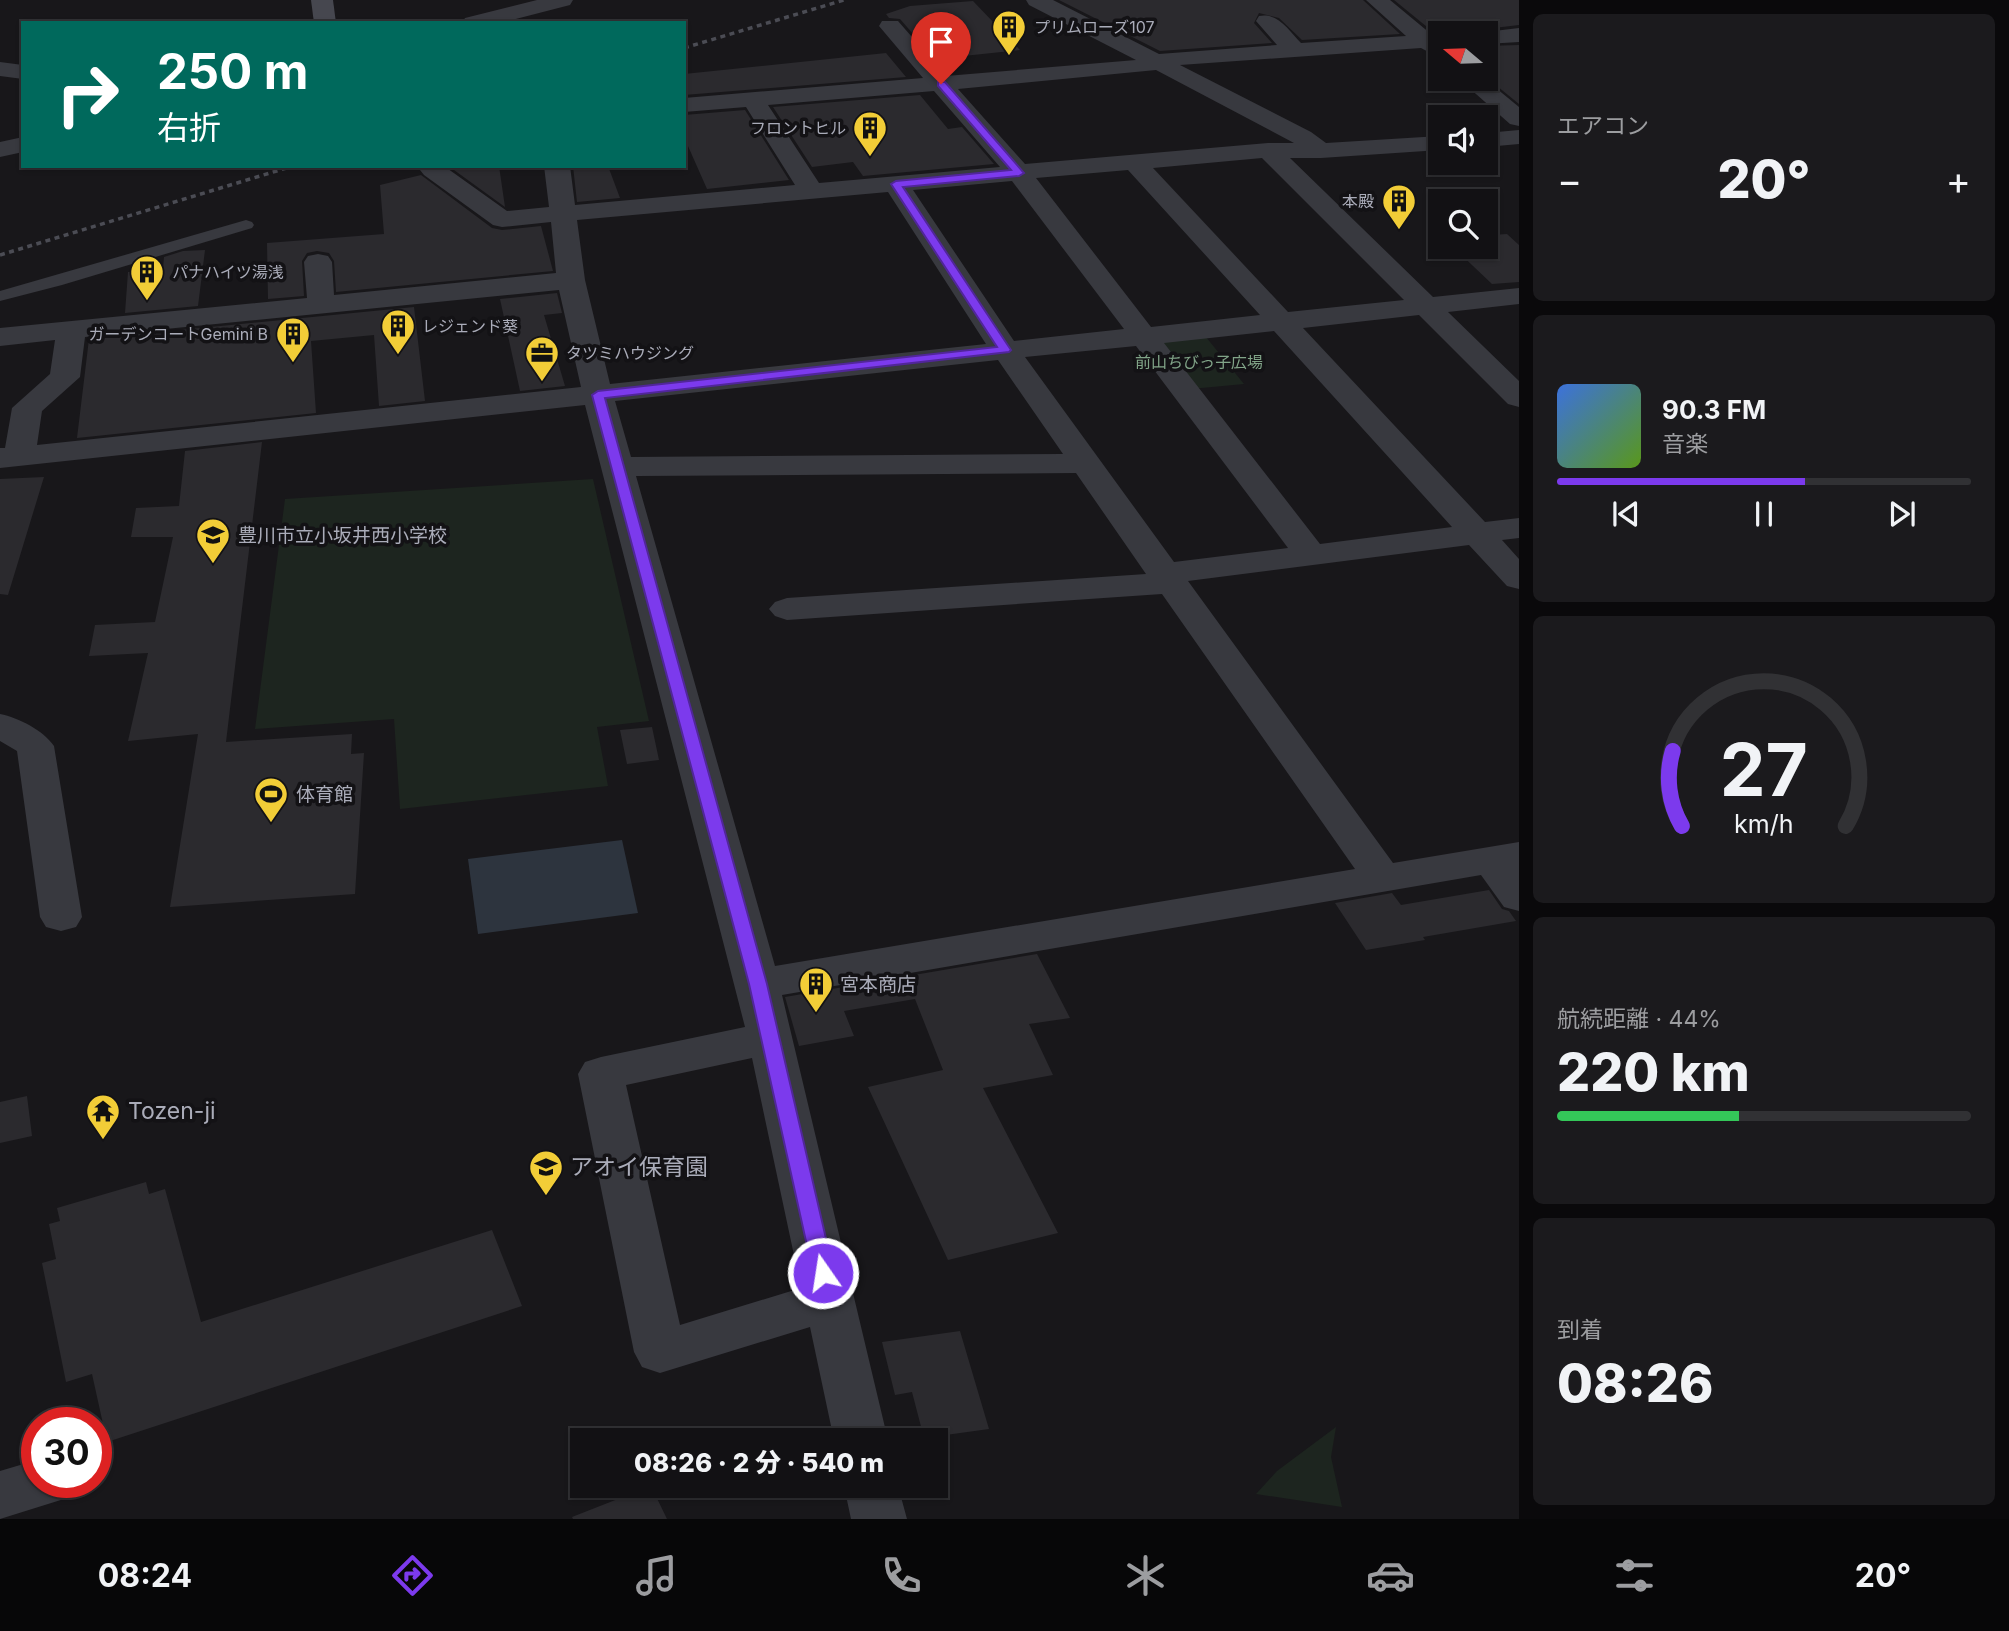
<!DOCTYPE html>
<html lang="ja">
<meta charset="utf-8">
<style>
:root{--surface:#121114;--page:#1b1a1d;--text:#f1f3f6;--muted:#9c9da0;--line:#313134;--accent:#7c3aed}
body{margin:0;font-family:Inter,"Noto Sans JP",sans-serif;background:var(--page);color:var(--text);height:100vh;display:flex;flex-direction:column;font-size:26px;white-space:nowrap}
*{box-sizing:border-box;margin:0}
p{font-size:23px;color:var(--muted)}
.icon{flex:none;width:38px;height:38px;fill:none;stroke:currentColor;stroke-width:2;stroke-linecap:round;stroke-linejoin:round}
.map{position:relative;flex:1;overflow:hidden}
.details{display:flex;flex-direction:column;gap:14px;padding:14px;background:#0a090b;width:490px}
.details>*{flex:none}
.guide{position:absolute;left:21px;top:21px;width:665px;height:147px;border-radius:0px;box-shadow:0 2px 5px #0004,0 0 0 2px var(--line);background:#00695c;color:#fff;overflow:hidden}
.needle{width:46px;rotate:289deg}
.controls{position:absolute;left:1428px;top:21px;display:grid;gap:14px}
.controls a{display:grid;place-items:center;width:70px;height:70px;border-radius:0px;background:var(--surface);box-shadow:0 2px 5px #0004,0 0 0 2px var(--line);font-size:35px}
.speed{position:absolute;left:21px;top:1407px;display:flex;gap:14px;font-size:35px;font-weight:700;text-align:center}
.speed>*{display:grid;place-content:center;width:91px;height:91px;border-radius:50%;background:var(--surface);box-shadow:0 2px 5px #0004,0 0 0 2px var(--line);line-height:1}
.speed .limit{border:10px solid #d22;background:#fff;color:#111}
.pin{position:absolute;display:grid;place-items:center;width:60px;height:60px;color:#fff;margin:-72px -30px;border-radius:50% 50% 50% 0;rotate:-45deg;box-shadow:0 0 7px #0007}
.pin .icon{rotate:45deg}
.me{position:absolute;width:77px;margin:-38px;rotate:347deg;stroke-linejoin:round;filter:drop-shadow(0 0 5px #0008)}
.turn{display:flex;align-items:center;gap:24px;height:147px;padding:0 21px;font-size:32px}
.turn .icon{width:91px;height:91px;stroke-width:2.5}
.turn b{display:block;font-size:49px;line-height:60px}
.big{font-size:52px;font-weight:800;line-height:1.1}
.details .card{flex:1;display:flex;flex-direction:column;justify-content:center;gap:10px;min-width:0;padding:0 24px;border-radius:10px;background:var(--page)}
.details .dial{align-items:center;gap:0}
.dial svg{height:182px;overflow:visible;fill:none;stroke:var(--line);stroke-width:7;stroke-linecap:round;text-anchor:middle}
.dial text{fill:var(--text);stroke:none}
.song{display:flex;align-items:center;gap:21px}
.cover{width:84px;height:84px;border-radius:10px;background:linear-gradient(135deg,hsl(220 70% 55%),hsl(90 70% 35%))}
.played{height:7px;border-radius:4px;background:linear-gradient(90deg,var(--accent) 60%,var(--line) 60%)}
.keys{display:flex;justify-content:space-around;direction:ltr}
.heat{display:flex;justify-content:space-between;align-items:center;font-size:38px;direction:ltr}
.charge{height:10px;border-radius:5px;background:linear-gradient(90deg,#34c759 44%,var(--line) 0)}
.trip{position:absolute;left:570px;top:1428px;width:378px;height:70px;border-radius:0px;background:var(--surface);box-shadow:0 2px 5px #0004,0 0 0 2px var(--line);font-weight:800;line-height:70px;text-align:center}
.tab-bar{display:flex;height:112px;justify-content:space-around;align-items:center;background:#070708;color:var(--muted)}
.tab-bar .icon{width:49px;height:49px}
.tab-bar .on{color:var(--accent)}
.tab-bar b{font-size:32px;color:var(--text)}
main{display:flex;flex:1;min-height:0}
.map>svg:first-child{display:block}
.green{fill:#1d251f}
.water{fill:#2d343e}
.building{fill:#2b2a2e}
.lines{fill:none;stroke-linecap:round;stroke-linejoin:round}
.lane{fill:#38393f;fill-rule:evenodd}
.street{fill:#38393f;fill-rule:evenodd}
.secondary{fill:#46474f;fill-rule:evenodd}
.rail{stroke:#4b4c54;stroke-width:3.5;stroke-dasharray:5 4.5;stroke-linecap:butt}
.route{fill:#7c3aed;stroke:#51269a;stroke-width:2}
.labels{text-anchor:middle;stroke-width:7;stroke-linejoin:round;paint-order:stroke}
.far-poi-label{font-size:16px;fill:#aaacb9;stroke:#131215;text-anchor:start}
.far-park-label{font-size:16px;fill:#81a488;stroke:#131215}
.poi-label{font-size:19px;fill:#aaacb9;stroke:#131215;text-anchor:start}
.near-poi-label{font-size:23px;fill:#aaacb9;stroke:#131215;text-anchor:start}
</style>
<main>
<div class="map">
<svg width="1519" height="1519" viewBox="0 0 1519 1519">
<rect width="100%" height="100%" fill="#18171a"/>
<path class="green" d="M1206,337l38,47 -53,5 -31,-41 5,-7z
M593,479l56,242 -52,6 11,59 -208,23 -6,-90 -139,10 30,-230z
M1336,1427l-5,30 11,50 -86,-13 21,-23z"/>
<path class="water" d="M622,840l16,73 -160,21 -10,-75z"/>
<path class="building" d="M1059,0h304l37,34 -98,6 -23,-22 -20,-5 -5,10 18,20 -112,8z
M1394,0h125v25l-42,5 -3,3 -42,-2z
M973,1l47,49 -85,9 -35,-40 -11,-1 -3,-4 24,-8z
M1519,45v59l-33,-27v-31z
M886,53l20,24 -222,18v-21z
M920,95l28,34 14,-2 32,37 -131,12 -10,-14 -41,5 -39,-60z
M745,110l44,70 -82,9 -23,-52v-22z
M468,166h31l6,41 -51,-37z
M573,166h35l12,32 -43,4z
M421,175l71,53 10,2 39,-4 12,45 -217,21 -2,-31 -5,-8 -12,-2 -10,2 -5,8 2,35 -36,3 -1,-56 117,-9 -4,-49z
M1486,229l6,6 15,-1 12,11v37l-27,2 -39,-37h33z
M205,250l-7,56 -73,7 3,-41 35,-3 1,-12 19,-6z
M557,293l5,20 -18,2 21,71 -45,5 -20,-92z
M414,307l11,94 -46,5 -5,-71 -63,6 5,72 -239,25 12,-99z
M262,442l-36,300 126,-8 -1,20 13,-1 -9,141 -185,13 28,-173 -70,7 20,-88 -59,3 6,-31 60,-3 18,-85h-42l5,-29 43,-2 6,-55z
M44,477l-36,118 -8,-1v-115z
M652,727l7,33 -32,4 -7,-34z
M1489,890l13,19 7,2 7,10 -93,16 2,3 -59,10 -31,-47 57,-10 9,12z
M1037,954l33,64 -41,6 24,51 -70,13 75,145 -110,27 -80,-173 75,-17 -28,-71 -71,12 10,25 -55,10 -14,-49z
M27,1096l5,40 -32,7v-41z
M146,1182l3,12 16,-5 36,133 291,-92 30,76 -415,136 -15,-68 -26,8 -24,-119 14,-4 -7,-35 11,-3 -3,-13z
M960,1331l29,98 -65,9 -12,-46 -17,3 -13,-53z
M651,1486l16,33h-94l-1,-2z"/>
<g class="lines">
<path class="lane" d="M246,220l6,2 2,3 -2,3 -190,57 -62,16v-10z"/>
<path class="street" d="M537,0h36l-3,5 -70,18h-38l3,-5z
M1026,0h27l106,54 118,-9 -21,-24 3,-5c19,-4 30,15 42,27l105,-7 -40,-36h24l41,34 9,-1v22l-4,1 -15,-8 -241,17 131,67 15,11 114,-7v14l-119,8h-31l143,139 86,-9v16l-71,8 71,69v26l-11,-3 -89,-89 -116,13 182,194 34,-4v20l-17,2 17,19v30l-12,-3 -38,-41 -281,36 205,282 126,-21v69l-15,-4 -23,-32 -699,120 106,445h-54l-24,-113 -150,46 -18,-6 -8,-15 -56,-278 7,-12 16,-5 144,-30 -160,-622 -585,63v-20h5l7,-40 38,-34 5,-34 -55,6v-18l307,-30 -3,-36 4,-6 10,-2 10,2 4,6 2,33 222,-22 -5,-51 -49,5 -9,-2 -69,-50 -4,-5 3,-4h21l63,45 42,-4 -5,-41h26l5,39 220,-20 -49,-78 -62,5v-14l239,-20 -44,-52 3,-5h16l48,55 190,-16 -107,-55zM1156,70l138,73h-26l-243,21 -67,-75zM934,91l66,76 -181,16 -51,-78zM1262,158l142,142 -116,12 -135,-144zM1128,170l132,145 -109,12 -115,-149zM1012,181l112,148 -110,12 -101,-151zM888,192l98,152 -376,40 -25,-104 -8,-60zM559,290l22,97 -544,58 5,-34 38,-34 5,-40zM1274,331l178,196 -132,17 -156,-201zM1136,346l152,202 -114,14 -149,-205zM998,360l65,94 -432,3 -16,-56zM1076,473l70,101 -359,24 -12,4 -6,7 6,7 12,4 375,-26 193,275 -580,97 -139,-490zM752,1058l49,230 -121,37 -54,-240z
M1519,28v14l-33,2v-11h-9z
M0,62l23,3v14l-23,-3z
M1459,79h26l34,28v19l-9,-2z
M1519,130v14l-33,3v-14z
M23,137v15l-23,5v-15z
M0,714c19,4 43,16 54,32l28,171 -6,10 -15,4 -15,-4 -6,-10 -23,-166 -17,-10z
M37,1460v22h35l-8,17 -64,20v-48z
M844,1486h54l9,33h-56z"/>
<path class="secondary" d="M311,0h22l3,23h-22z"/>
<path class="rail" d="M684,48l160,-48
M0,255l293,-89"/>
</g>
<path class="route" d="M938,82h7l79,91 -5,3 -116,11 108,163 -2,2 -404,46 162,586 67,289 -3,6 -8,3 -7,-3 -3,-6 -64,-289 -157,-589 6,-4 399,-44 -106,-163 5,-3 115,-11 -73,-84z"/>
<defs>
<g id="building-pin" transform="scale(1.75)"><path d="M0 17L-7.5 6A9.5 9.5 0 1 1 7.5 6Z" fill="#f2cd37" stroke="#131215"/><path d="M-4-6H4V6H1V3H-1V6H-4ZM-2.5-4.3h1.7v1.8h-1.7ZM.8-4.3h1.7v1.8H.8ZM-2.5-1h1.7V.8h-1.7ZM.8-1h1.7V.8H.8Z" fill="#111"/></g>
<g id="office-pin" transform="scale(1.75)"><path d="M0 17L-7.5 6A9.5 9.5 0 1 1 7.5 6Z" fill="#f2cd37" stroke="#131215"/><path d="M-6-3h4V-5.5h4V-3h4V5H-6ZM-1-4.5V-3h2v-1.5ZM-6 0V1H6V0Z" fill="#111"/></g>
<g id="school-pin" transform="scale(1.75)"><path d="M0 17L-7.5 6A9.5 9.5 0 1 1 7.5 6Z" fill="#f2cd37" stroke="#131215"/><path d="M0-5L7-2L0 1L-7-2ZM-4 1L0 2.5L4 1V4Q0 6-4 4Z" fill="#111"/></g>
<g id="stadium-pin" transform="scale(1.75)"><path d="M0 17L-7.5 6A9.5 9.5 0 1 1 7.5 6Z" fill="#f2cd37" stroke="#131215"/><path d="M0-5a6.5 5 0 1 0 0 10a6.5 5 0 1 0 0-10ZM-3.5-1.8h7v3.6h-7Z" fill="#111"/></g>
<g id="temple-pin" transform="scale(1.75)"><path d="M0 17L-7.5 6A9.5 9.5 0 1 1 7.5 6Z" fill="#f2cd37" stroke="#131215"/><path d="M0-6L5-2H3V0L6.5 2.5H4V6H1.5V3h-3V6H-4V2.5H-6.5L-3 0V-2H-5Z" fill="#111"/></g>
</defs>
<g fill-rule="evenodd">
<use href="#building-pin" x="1009" y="27"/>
<use href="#building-pin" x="870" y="128"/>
<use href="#building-pin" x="1399" y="201"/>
<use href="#building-pin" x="147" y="272"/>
<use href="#building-pin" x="398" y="326"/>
<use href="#building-pin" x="293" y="334"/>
<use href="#office-pin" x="542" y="353"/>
<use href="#school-pin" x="213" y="535"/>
<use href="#stadium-pin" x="271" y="794"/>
<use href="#building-pin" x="816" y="984"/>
<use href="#temple-pin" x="103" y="1111"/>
<use href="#school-pin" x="546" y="1167"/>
</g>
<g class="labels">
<g class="far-poi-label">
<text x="1034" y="33">プリムローズ107</text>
<text x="846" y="134" text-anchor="end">フロントヒル</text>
<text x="1374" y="207" text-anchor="end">本殿</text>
<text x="172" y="278">パナハイツ湯浅</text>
<text x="422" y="332">レジェンド葵</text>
<text x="268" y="340" text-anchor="end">ガーデンコートGemini B</text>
<text x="566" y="359">タツミハウジング</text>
</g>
<g class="far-park-label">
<text x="1199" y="368">前山ちびっ子広場</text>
</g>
<g class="poi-label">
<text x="238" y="542">豊川市立小坂井西小学校</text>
<text x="296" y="801">体育館</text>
<text x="840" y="991">宮本商店</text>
</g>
<g class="near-poi-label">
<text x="128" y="1119">Tozen-ji</text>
<text x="570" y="1175">アオイ保育園</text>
</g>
</g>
</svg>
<div class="controls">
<a><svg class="needle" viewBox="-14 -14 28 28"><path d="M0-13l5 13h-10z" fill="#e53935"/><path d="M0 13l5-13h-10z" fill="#9c9da0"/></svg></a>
<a><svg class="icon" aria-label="sound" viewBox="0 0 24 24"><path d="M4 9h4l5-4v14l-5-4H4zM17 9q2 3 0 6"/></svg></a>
<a><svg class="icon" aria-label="search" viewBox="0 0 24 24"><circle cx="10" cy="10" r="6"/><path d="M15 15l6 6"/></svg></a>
</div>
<div class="speed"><div class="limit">30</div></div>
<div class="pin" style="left:941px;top:84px;background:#d93025"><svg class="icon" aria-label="arrive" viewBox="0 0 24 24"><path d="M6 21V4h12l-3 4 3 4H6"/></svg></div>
<svg class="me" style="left:823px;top:1273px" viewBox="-20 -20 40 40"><circle r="17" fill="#7c3aed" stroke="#fff" stroke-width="3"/><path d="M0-11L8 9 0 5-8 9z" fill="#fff"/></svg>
<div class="trip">08:26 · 2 分 · 540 m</div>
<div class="guide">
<div class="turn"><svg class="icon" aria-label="right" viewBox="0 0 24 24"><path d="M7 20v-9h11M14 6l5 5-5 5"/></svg><div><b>250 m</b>右折</div></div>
</div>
</div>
<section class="details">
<div class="card"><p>エアコン</p>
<div class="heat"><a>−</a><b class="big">20°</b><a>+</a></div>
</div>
<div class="card">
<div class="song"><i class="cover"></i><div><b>90.3 FM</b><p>音楽</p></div></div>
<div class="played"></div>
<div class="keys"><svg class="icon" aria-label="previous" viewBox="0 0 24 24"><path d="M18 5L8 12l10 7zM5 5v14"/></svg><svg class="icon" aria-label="pause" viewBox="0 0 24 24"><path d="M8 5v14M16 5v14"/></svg><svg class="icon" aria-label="next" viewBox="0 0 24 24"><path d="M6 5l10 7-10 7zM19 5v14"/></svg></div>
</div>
<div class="card dial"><svg viewBox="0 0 100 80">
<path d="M14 69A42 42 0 1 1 86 69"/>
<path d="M14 69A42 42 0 0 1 10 36" stroke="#7c3aed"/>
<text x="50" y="56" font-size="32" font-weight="700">27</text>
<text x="50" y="72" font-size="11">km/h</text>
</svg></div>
<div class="card"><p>航続距離 · 44%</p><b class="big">220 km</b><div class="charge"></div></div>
<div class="card"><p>到着</p><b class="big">08:26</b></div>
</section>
</main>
<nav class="tab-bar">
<b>08:24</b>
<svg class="icon on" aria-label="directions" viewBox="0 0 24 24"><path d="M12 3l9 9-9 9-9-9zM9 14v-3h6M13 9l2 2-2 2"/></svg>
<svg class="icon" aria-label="music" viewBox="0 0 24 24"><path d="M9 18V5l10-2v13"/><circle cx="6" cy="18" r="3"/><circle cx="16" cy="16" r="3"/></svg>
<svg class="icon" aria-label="phone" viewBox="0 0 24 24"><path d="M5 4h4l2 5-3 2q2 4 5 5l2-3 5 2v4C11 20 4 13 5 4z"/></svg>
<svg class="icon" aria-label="climate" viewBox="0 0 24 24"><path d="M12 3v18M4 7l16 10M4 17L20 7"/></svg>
<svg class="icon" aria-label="car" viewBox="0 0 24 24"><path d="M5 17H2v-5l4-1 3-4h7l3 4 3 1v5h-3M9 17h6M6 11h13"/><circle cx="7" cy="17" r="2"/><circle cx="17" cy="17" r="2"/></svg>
<svg class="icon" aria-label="filters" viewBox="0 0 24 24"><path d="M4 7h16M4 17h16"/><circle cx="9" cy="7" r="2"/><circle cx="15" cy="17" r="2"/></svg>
<b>20°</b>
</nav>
